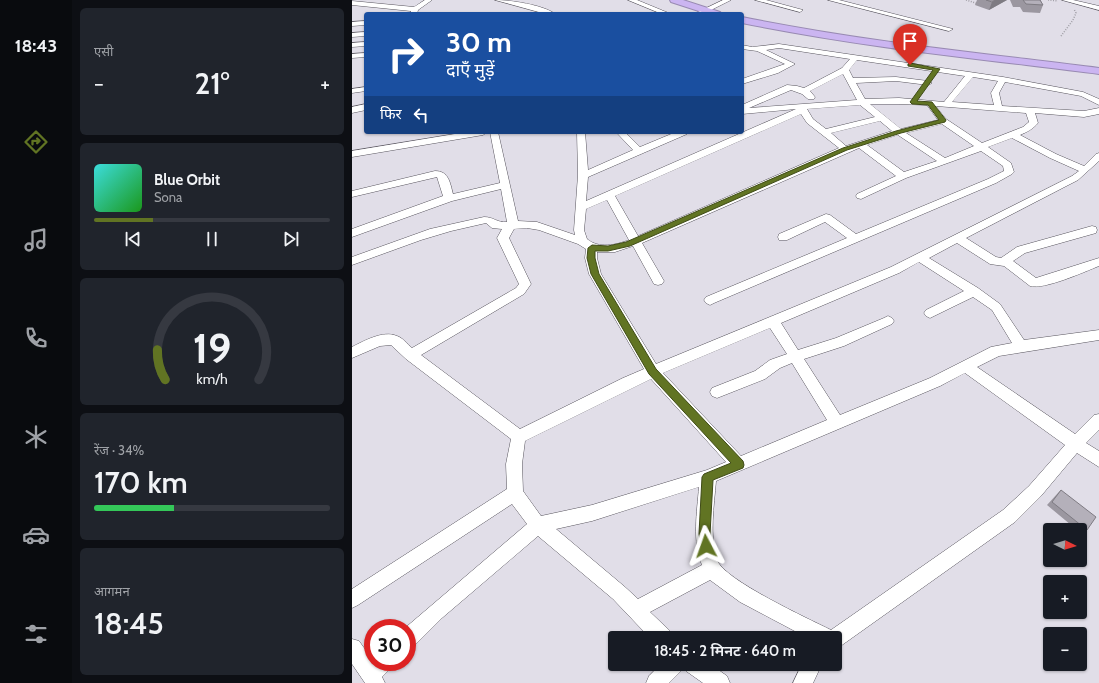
<!DOCTYPE html>
<html lang="hi">
<meta charset="utf-8">
<style>
:root{--surface:#171b24;--page:#20242c;--text:#f1f3f6;--muted:#9ea1a6;--line:#363941;--accent:#617423}
body{margin:0;font-family:Cabin,"Noto Sans Devanagari",sans-serif;background:var(--page);color:var(--text);height:100vh;display:flex;flex-direction:column;font-size:15px;white-space:nowrap}
*{box-sizing:border-box;margin:0}
p{font-size:13px;color:var(--muted)}
.icon{flex:none;width:22px;height:22px;fill:none;stroke:currentColor;stroke-width:2;stroke-linecap:round;stroke-linejoin:round}
.map{position:relative;flex:1;overflow:hidden}
.side{display:flex;flex-direction:column;gap:8px;padding:8px;background:#0d0f14;width:280px}
.side>*{flex:none}
.top-card{position:absolute;left:12px;top:12px;width:380px;height:122px;border-radius:4px;box-shadow:0 1px 3px #0004;background:#1a4fa0;color:#fff;overflow:hidden}
.needle{width:26px;rotate:95deg}
.tools{position:absolute;left:691px;top:523px;display:grid;gap:8px}
.tools a{display:grid;place-items:center;width:44px;height:44px;border-radius:4px;background:var(--surface);box-shadow:0 1px 3px #0004;font-size:20px}
.speed{position:absolute;left:12px;top:619px;display:flex;gap:8px;font-size:20px;font-weight:700;text-align:center}
.speed>*{display:grid;place-content:center;width:52px;height:52px;border-radius:50%;background:var(--surface);box-shadow:0 1px 3px #0004;line-height:1}
.speed .limit{border:6px solid #d22;background:#fff;color:#111}
.pin{position:absolute;display:grid;place-items:center;width:34px;height:34px;color:#fff;margin:-41px -17px;border-radius:50% 50% 50% 0;rotate:-45deg;box-shadow:0 0 4px #0007}
.pin .icon{rotate:45deg}
.me{position:absolute;width:44px;margin:-22px;rotate:356deg;stroke-linejoin:round;filter:drop-shadow(0 0 3px #0008)}
.turn{display:flex;align-items:center;gap:14px;height:84px;padding:0 16px;font-size:18px}
.turn .icon{width:52px;height:52px;stroke-width:2.5}
.turn b{display:block;font-size:28px;line-height:34px}
.then{display:flex;align-items:center;height:38px;padding:0 16px;background:#0003;gap:8px;font-size:15px}
.big{font-size:30px;font-weight:600;line-height:1.1}
.side .tile{flex:1;display:flex;flex-direction:column;justify-content:center;gap:6px;min-width:0;padding:0 14px;border-radius:6px;background:var(--page)}
.side .dial{align-items:center;gap:0}
.dial svg{height:104px;overflow:visible;fill:none;stroke:var(--line);stroke-width:7;stroke-linecap:round;text-anchor:middle}
.dial text{fill:var(--text);stroke:none}
.song{display:flex;align-items:center;gap:12px}
.cover{width:48px;height:48px;border-radius:6px;background:linear-gradient(135deg,hsl(180 70% 55%),hsl(120 70% 35%))}
.played{height:4px;border-radius:2px;background:linear-gradient(90deg,var(--accent) 25%,var(--line) 25%)}
.keys{display:flex;justify-content:space-around;direction:ltr}
.heat{display:flex;justify-content:space-between;align-items:center;font-size:22px;direction:ltr}
.charge{height:6px;border-radius:3px;background:linear-gradient(90deg,#34c759 34%,var(--line) 0)}
.trip{position:absolute;left:256px;top:631px;width:234px;height:40px;border-radius:4px;background:var(--surface);box-shadow:0 1px 3px #0004;font-weight:600;line-height:40px;text-align:center}
main{display:flex;flex:1;min-height:0}
.menu{display:flex;flex-direction:column;width:72px;justify-content:space-around;align-items:center;background:#090b0e;color:var(--muted)}
.menu .icon{width:28px;height:28px}
.menu .current{color:var(--accent)}
.menu b{font-size:18px;color:var(--text)}
.map>svg:first-child{display:block}
.lines{fill:none;stroke-linecap:round;stroke-linejoin:round}
.minor-casing{stroke:#58555e;stroke-width:1}
.highway-casing{stroke:#988ab2;stroke-width:2}
.path{stroke:#a19fa6;stroke-width:1.5;stroke-dasharray:1 1.5;stroke-linecap:butt}
.minor{fill:#fff;fill-rule:evenodd}
.highway{fill:#cbb5f1;fill-rule:evenodd}
.wall{fill:#9b97a0}
.shaded-wall{fill:#7e7b82}
.building{fill:#b4b0ba;stroke:#7e7b82}
.route{fill:#617423;stroke:#3f4b17}
</style>
<main>
<nav class="menu">
<b>18:43</b>
<svg class="icon current" aria-label="directions" viewBox="0 0 24 24"><path d="M12 3l9 9-9 9-9-9zM9 14v-3h6M13 9l2 2-2 2"/></svg>
<svg class="icon" aria-label="music" viewBox="0 0 24 24"><path d="M9 18V5l10-2v13"/><circle cx="6" cy="18" r="3"/><circle cx="16" cy="16" r="3"/></svg>
<svg class="icon" aria-label="phone" viewBox="0 0 24 24"><path d="M5 4h4l2 5-3 2q2 4 5 5l2-3 5 2v4C11 20 4 13 5 4z"/></svg>
<svg class="icon" aria-label="climate" viewBox="0 0 24 24"><path d="M12 3v18M4 7l16 10M4 17L20 7"/></svg>
<svg class="icon" aria-label="car" viewBox="0 0 24 24"><path d="M5 17H2v-5l4-1 3-4h7l3 4 3 1v5h-3M9 17h6M6 11h13"/><circle cx="7" cy="17" r="2"/><circle cx="17" cy="17" r="2"/></svg>
<svg class="icon" aria-label="filters" viewBox="0 0 24 24"><path d="M4 7h16M4 17h16"/><circle cx="9" cy="7" r="2"/><circle cx="15" cy="17" r="2"/></svg>
</nav>
<section class="side">
<div class="tile"><p>एसी</p>
<div class="heat"><a>−</a><b class="big">21°</b><a>+</a></div>
</div>
<div class="tile">
<div class="song"><i class="cover"></i><div><b>Blue Orbit</b><p>Sona</p></div></div>
<div class="played"></div>
<div class="keys"><svg class="icon" aria-label="previous" viewBox="0 0 24 24"><path d="M18 5L8 12l10 7zM5 5v14"/></svg><svg class="icon" aria-label="pause" viewBox="0 0 24 24"><path d="M8 5v14M16 5v14"/></svg><svg class="icon" aria-label="next" viewBox="0 0 24 24"><path d="M6 5l10 7-10 7zM19 5v14"/></svg></div>
</div>
<div class="tile dial"><svg viewBox="0 0 100 80">
<path d="M14 69A42 42 0 1 1 86 69"/>
<path d="M14 69A42 42 0 0 1 8 46" stroke="#617423"/>
<text x="50" y="56" font-size="32" font-weight="700">19</text>
<text x="50" y="72" font-size="11">km/h</text>
</svg></div>
<div class="tile"><p>रेंज · 34%</p><b class="big">170 km</b><div class="charge"></div></div>
<div class="tile"><p>आगमन</p><b class="big">18:45</b></div>
</section>
<div class="map">
<svg width="747" height="683" viewBox="0 0 747 683">
<rect width="100%" height="100%" fill="#e1dee8"/>
<g class="lines">
<g class="minor-casing">
<path id="minor" d="M73,0h7l-14,10 -1,4h-6v-3l-59,-6v-4l62,6z
M143,0c15,0 49,5 60,14h-9z
M276,0h9l34,14h-9z
M371,0h8l-28,14h-9z
M403,0h11l37,10 -3,2z
M476,0h11l114,29 -4,2z
M710,0h11l26,6v4z
M14,21v4l-14,1v-4z
M14,32v4l-14,1v-4z
M14,42v4l-14,1v-4z
M427,44l224,33 80,15 16,7v6l-18,-9 -76,-14 -6,11 3,13 82,5 15,-3v6l-15,3 -49,-4 3,10c-5,6 -11,9 -18,12l36,19 28,12 12,-12 3,-1v8l-21,19 -112,58 30,19 5,1 16,-11 75,-21 4,1 1,3 -1,3 -71,20 -12,8 23,17 63,-20v8c-15,6 -55,24 -69,20l-26,-20 -14,-2 -33,-21 -28,15 49,30 22,16 24,36 75,-10v10l-100,16 -22,11 98,67 19,-19 5,-1v16l-13,13 13,8v16l-22,-14 -36,43 -26,26 -173,123 -7,2v-9h-27l-68,-36 -30,-22 -60,32 20,19 2,7h-22l-37,-39 -75,-63 -96,82 -28,28 -7,2v-20h-2l122,-104 -15,-20 -154,101 -6,3v-19l155,-100 -1,-25 5,-25 -105,-80 -15,-14 -11,1 -28,12v-11c12,-6 31,-17 45,-11 6,2 10,8 15,12l104,-60 3,-4 -22,-46 5,-9 -10,-1 -6,-5 -35,8 -30,9 -69,25v-8l78,-28 54,-12c10,0 13,6 23,5l-6,-33 -49,12 -100,36v-8l91,-33 -6,-19 -85,20v-6l83,-20c14,0 15,12 18,23l47,-11 -10,-51h8l20,89 19,1 38,13 -1,-5 4,-55 -1,-43h8l3,38 45,-20 -17,-18h9l15,15 36,-15h12l-1,2 -99,43 -2,24 210,-92 -54,5v-9l45,-20 10,1 7,2 38,-20 8,-9 -71,-11 -13,2 29,14 -17,9 -36,11v-5l43,-15 -28,-13 -15,-2v-4l10,2zM505,60l108,16 -21,26 -45,-4 -34,1 -9,-16 40,-2 32,4 4,-2 -4,-2 -32,-4 -43,1 -4,-8zM491,74l14,26 -108,8 42,-18 11,4 6,5h6l1,-2 -5,-6zM621,77l25,4 -7,12 3,12 -42,-3zM518,104h29l28,1 11,15 -37,9zM508,105l15,12 -49,12 -13,-10 -6,-10zM584,106l90,7 3,9 -6,5 -41,16 -36,-24zM449,114l6,9 32,25 -201,88 -23,-40zM528,121l12,10 -46,15 -15,-13zM590,124l32,22 -29,12 -39,-25zM546,135l39,26 -33,11 -37,-27zM660,138l38,20 29,13 -7,5 -181,91 -235,97 -55,-90 -4,-16v-6h18l18,-6 21,38 4,1 4,-1 2,-3 -22,-38 217,-95 37,28 -39,18 -1,2 1,2 4,1 45,-21 75,-27 22,15 1,5 -16,8 -132,55 -26,-19 -4,-1 -47,20 -1,3 1,3h8l38,-18 22,16 -141,59 -2,3 2,3 4,2 4,-2 282,-120 16,-9 2,-2 -3,-9 -23,-16zM255,200l22,40c-13,5 -30,9 -42,-1l-3,-9 2,-21zM175,228l12,2 39,14 8,5 -1,9 4,16 55,95 -21,9 -103,51 -99,-74 103,-61 7,-10 -22,-46 5,-9zM567,262l45,29 -38,19 -2,3 2,3 4,2 4,-2 39,-19 19,13 20,33 -21,4 -61,31 -90,37 -36,-56 40,-13 48,-22 2,-3 -2,-3 -4,-2 -4,2 -48,20 -38,12 -17,-27 118,-50zM418,328l17,26 -17,6 -15,11 -43,17 -2,4 2,4 5,2 48,-19 15,-11 12,-5 35,57 -86,36 -78,-83zM613,373l100,72 -36,41 -26,24 -172,120c-22,-11 -107,-50 -114,-70 -8,-24 -3,-54 -1,-79l224,-95zM299,379l75,83 -19,8 -115,35 -51,11 -18,-25 -1,-27 3,-23zM347,487c-2,25 -7,54 3,78l-64,34 -13,-12 -69,-58 36,-8z
M14,53v4l-14,1v-4z
M14,87v4l-14,2v-4z
M14,104v6l-14,3v-6z
M115,132h20l-4,3 -131,22v-6z
M0,639l7,2 13,18 1,-1v4h20l-3,7 -8,8 3,6h-20l-13,-19z
M309,664h49l17,12 3,7h-27l-17,-12 -2,-7 -3,7 -12,12h-23l3,-7z
M450,664h20l-9,19h-20z"/>
</g>
<g class="highway-casing">
<path id="highway" d="M318,0h13l37,12 2,2h-14l-37,-12z
M390,17c118,24 238,36 357,51v6c-119,-15 -239,-27 -357,-51z"/>
</g>
<path class="path" d="M614,0l13,4
M696,0l10,1
M709,36l12,-16 3,-7 -2,-4"/>
<use href="#minor" class="minor"/>
<use href="#highway" class="highway"/>
</g>
<path class="wall" d="M625,0h30l-18,10 -14,-5z
M658,0h31v1l2,4 -3,8 -17,-1 -3,-5h-7z
M709,490l26,40 -6,3 -1,-1v-2h-3l-30,-25 10,-11z"/>
<path class="shaded-wall" d="M643,0h12l-18,10 3,-8z"/>
<path class="building" d="M634,0h9l-3,2z
M671,0h17l3,5 -17,-1z
M709,490l35,27 -9,13 -35,-28z"/>
<path class="route" d="M558,63l30,6 -23,32 15,1 14,18 -1,2 -44,11 -54,17 -217,96 -22,5h-13v7l4,16 57,95 87,92 1,4 -1,3 -30,12 -3,54 2,12 -1,4 -5,2 -4,-2 -3,-16 3,-57 2,-3 27,-11 -82,-89 -58,-100 -4,-16 1,-10 4,-3 16,1 18,-4 217,-94 53,-17 43,-11 -11,-15 -16,-1 -2,-2 23,-32 -25,-4v-2z"/>
</svg>
<div class="tools">
<a><svg class="needle" viewBox="-14 -14 28 28"><path d="M0-13l5 13h-10z" fill="#e53935"/><path d="M0 13l5-13h-10z" fill="#9ea1a6"/></svg></a>
<a>+</a>
<a>−</a>
</div>
<div class="speed"><div class="limit">30</div></div>
<div class="pin" style="left:558px;top:65px;background:#d93025"><svg class="icon" aria-label="arrive" viewBox="0 0 24 24"><path d="M6 21V4h12l-3 4 3 4H6"/></svg></div>
<svg class="me" style="left:354px;top:546px" viewBox="-20 -20 40 40"><path d="M0-17L14 15 0 8-14 15z" fill="#617423" stroke="#fff" stroke-width="4"/></svg>
<div class="trip">18:45 · 2 मिनट · 640 m</div>
<div class="top-card">
<div class="turn"><svg class="icon" aria-label="right" viewBox="0 0 24 24"><path d="M7 20v-9h11M14 6l5 5-5 5"/></svg><div><b>30 m</b>दाएँ मुड़ें</div></div>
<div class="then">फिर<svg class="icon" aria-label="left" viewBox="0 0 24 24"><path d="M17 20v-9H6M10 6l-5 5 5 5"/></svg></div>
</div>
</div>
</main>
